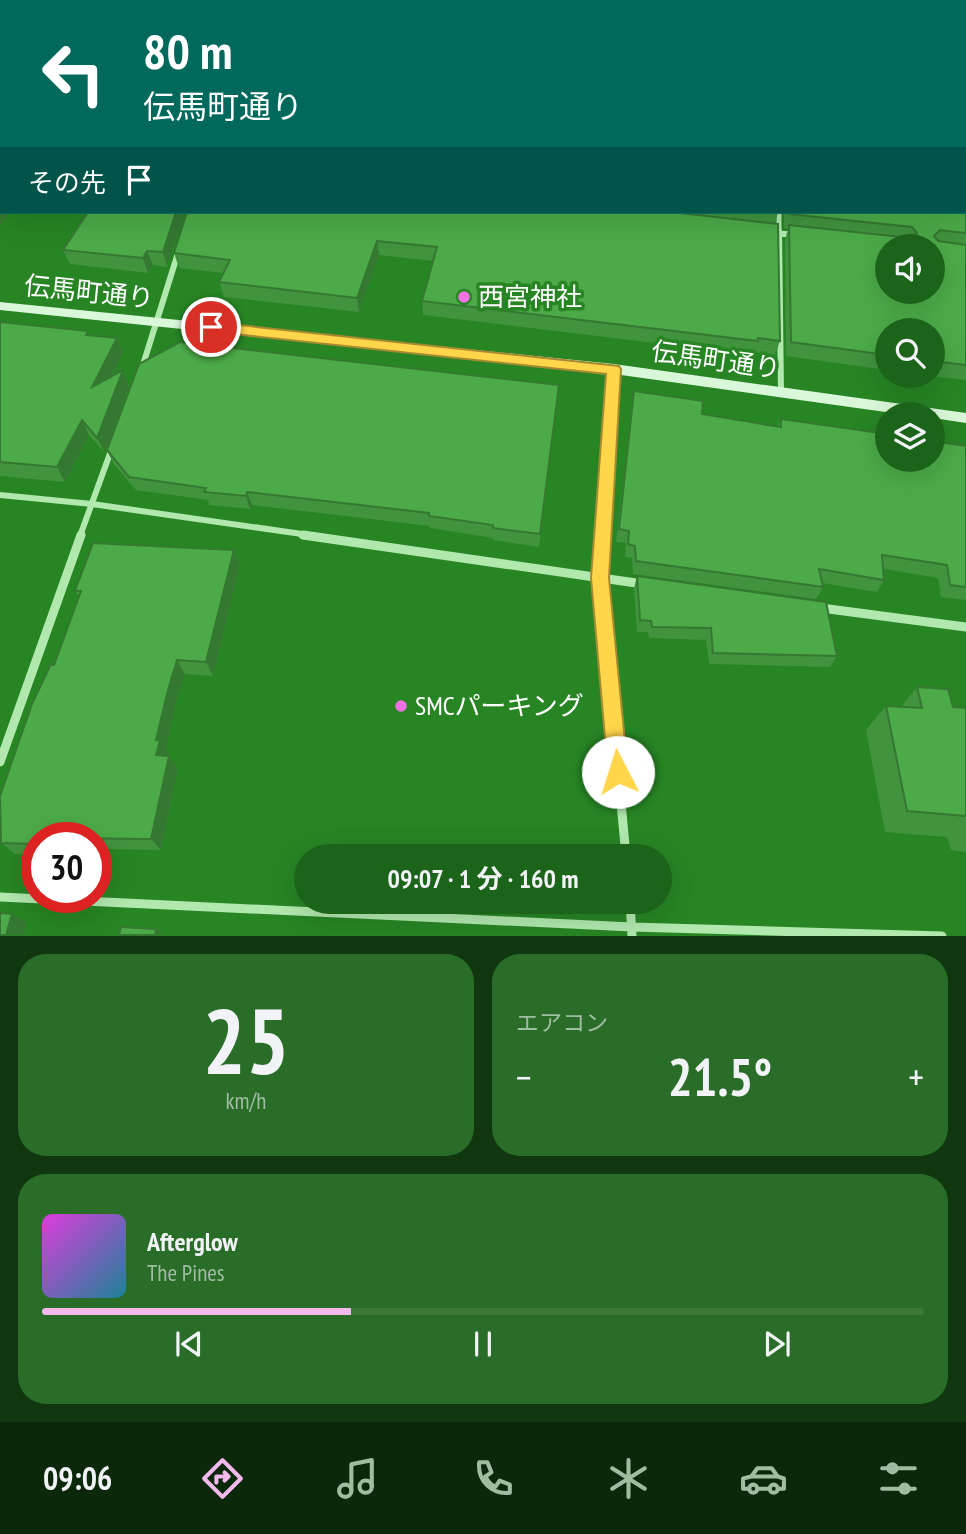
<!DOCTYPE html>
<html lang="ja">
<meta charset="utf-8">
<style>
:root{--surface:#1d641b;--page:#2a6d28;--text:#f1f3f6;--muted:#a0bda3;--line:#3b783a;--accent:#f2b9ed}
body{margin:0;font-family:"PT Sans Narrow","Noto Sans JP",sans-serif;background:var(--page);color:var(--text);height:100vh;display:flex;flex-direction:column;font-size:26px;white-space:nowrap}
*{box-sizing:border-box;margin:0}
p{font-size:23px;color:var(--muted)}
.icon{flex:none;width:38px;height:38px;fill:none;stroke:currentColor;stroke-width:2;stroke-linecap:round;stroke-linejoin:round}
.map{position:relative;height:936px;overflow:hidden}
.panel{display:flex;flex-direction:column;gap:18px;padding:18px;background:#10370f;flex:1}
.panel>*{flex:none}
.hud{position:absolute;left:0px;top:0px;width:966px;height:214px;box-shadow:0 7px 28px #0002;background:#00695c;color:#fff;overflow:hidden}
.fabs{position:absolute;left:875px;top:234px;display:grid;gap:14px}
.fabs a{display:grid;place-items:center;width:70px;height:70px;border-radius:50%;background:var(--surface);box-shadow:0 7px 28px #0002;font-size:35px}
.speed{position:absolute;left:21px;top:822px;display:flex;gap:14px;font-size:35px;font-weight:700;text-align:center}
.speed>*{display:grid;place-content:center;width:91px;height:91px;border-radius:50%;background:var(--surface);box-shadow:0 7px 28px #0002;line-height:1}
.speed .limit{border:10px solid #d22;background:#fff;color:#111}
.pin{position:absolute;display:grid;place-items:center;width:60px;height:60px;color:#fff;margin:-30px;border:4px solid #fff;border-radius:50%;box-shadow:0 2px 7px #0007}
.me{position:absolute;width:77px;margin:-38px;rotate:355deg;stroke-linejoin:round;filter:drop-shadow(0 0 5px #0008)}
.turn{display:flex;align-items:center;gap:24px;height:147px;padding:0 28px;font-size:32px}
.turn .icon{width:91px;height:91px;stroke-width:2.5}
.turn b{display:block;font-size:49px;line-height:60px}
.then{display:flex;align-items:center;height:66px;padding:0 28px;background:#0003;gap:14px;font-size:26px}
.big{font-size:52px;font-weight:700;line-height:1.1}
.panel .widget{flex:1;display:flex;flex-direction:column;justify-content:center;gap:10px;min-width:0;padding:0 24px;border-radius:28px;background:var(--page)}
.panel .dial{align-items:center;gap:0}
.dial b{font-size:91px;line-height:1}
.song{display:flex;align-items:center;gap:21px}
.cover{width:84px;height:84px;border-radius:10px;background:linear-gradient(135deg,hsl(300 70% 55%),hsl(190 70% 35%))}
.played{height:7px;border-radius:4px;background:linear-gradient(90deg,var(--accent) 35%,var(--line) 35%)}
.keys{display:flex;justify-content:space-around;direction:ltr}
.heat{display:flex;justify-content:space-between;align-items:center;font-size:38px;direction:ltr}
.panel .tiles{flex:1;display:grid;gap:18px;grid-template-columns:1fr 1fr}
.widget:last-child{grid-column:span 2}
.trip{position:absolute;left:294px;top:844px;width:378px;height:70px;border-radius:35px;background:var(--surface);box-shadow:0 7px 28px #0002;font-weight:700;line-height:70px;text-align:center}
.tab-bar{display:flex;height:112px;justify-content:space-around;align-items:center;background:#0c280b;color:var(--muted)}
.tab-bar .icon{width:49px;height:49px}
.tab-bar .current{color:var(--accent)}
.tab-bar b{font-size:32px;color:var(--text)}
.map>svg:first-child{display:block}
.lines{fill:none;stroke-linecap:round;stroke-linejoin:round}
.street-far2{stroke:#b1e8ae;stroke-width:5}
.street-far1{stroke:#b1e8ae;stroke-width:6}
.street{stroke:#b1e8ae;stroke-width:9}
.secondary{fill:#d9f7d9;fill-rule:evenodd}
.wall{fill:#41933e}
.shaded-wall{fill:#357832}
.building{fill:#4cab48;stroke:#357832;stroke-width:2;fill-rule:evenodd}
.route{fill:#ffd54a;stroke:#a68a30;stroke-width:2}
.poi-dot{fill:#f372e3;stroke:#278524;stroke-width:2.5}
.labels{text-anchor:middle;stroke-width:7;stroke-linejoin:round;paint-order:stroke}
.street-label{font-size:26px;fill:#fff;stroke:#278524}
.poi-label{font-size:26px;fill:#fff;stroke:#278524;text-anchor:start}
</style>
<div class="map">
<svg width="966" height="936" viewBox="0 0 966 936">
<rect width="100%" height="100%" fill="#278524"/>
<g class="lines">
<path class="street-far2" d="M779,212v20"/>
<path class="street-far1" d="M779,231l2,161
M770,232l26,3
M142,368l36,-115
M0,495l92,9 224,32
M80,536l32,-88
M603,536l11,-167"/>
<path class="street" d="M303,535l340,49
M603,535l-3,43 26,278
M821,608l145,19
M0,762l81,-227
M0,897l632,30 310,9
M630,901l2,35"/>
<path class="secondary" d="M0,302l614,62 352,49v10l-33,-5v-3h-26l-293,-41 -614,-64z"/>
</g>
<path class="wall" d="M834,0h132v40l-2,1v-39h-128z
M966,84v296l-33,-4v-45h-46v39l-101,-14 -1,-116 3,-11 -4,-1v-16h180z
M185,212l-18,55 -14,-2 -5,8 -78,-9 -7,-14z
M187,212h591l-3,12 5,117 -5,14 -21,-3v3l-331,-40 -1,-14 11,-40 -54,-6 -20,57 -135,-15 -5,-15 5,-9 -45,-5 -5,-15z
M0,322l91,14 26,2 6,15 -11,23 11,-6 6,16 -24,67 -16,-18 -24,47 -65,-6z
M559,385l-20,162 -46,-7v-2l-63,-10v-2l-178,-21 -2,4 -41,-4 -1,-5 -72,-10 -23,-27 -6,-13z
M634,391l68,23 76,12 3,-7 185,27v154l-25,-3 -3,-19 -54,-9v11l-7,12 -55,-9 1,4 -7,12 -183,-25 -1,-16 -7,-1 1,-14 -10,-1 16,-137z
M234,550l6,15 -27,111 -28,-2 -9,29 -10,46 3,3 -1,4h1l9,12 -17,82 -65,-1v-11h-59v16h-22l-15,-12 79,-246 -4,-5z
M637,576l200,80 -7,11 -121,-3 -3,-24 -57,-2 -1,-6h-11l-3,-44z
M917,687l36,20 13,1v144l-15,-2 -4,-13 -62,-5 -19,-102 20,-24 15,1z"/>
<path class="shaded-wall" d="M2,199v13h8l-10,13v-24z
M176,212h9l-18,55 -4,-15z
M377,241l2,14 -20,57 -2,-14z
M147,251l6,14 -5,8 -5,-15z
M117,338l6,15 -24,49 -7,-15z
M123,370l6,16 -24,67 -8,-15z
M82,420l7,15 -24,47 -8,-15z
M247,492l5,13 -2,4 -4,-13z
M234,550l6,15 -27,111 -7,-14z
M177,660l8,14 -9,29 -10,46 3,3 -4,16 -9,-13v-15l12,-50z
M169,756l9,12 -17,82 -10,-11z
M12,914l15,9 -3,12h-18z
M156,929l8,6h-9z"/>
<path class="building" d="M0,0h407v2h-405v197l-2,2z
M567,0h195l2,2h-196z
M849,0h117v27h-2v-25h-114z
M964,84h2v149l-26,-3 -6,6 4,5 28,4v120l-33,-4v-30h-46v24l-96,-13 -2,-117 122,13 6,-5 -5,-6 -123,-13v-2h175zM887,247h46v45h-46z
M88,212h88l-13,40 -16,-1 -4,7 -80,-8z
M187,212h484l107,12 2,117 -22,-3v3l-336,-40 15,-54 -60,-6 -20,57 -138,-16 11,-22 -56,-7z
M0,322l88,9 -2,4 31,3 -25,49 31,-17 -26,68 -15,-18 -25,47 -57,-5z
M180,342l379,43 -19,149 -47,-6v-3l-64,-9v-3l-182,-21 -1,4 -42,-4 2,-4 -77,-11 -22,-27 32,-86z
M634,391l69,10 -1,13 79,13v-8l106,15v26h46v-19l33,5v141l-16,-2 -3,-20 -65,-10 2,25 -65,-11 4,18 -187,-26 -1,-15 -7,-2 1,-13 -10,-2z
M93,543l141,7 -28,112 -29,-2 -9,30 -12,50h4l-4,15 13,1 -18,83 -106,-1h-8v6l-36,-1 -1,-47 32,-92 19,-40 3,1 27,-74h-6z
M637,576l189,26 11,54 -124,-3 -2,-25 -59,-1 -1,-6 -11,-1z
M917,687l31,2 5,18 13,1v108l-59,-5 -21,-105 36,2z
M0,913l12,1 -6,21h-6z
M121,927l35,2 -1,6h-36z"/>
<path class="route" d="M211,322l408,44 2,3 -12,209 19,194 -3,7 -7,3 -7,-3 -3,-7 -17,-194 15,-204 -400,-43v-7z"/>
<g class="poi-dot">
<circle cx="464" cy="297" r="7"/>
<circle cx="401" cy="706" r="7"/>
</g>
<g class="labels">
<g class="street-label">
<text transform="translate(89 292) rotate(6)" y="9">伝馬町通り</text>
<text transform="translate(716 360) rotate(8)" y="9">伝馬町通り</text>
</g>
<g class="poi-label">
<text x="478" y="306">西宮神社</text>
<text x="415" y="715">SMCパーキング</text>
</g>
</g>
</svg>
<div class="fabs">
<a><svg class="icon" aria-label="sound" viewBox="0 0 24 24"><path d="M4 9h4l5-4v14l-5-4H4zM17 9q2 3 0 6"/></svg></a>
<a><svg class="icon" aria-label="search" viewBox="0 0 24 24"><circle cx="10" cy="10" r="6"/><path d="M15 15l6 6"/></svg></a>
<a><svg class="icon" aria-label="layers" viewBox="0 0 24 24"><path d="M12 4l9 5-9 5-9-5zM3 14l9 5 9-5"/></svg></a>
</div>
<div class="speed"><div class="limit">30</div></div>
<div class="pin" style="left:211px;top:327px;background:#d93025"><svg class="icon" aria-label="arrive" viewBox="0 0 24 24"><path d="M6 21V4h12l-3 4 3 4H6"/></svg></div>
<svg class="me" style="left:618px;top:772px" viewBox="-20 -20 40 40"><circle r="19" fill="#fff"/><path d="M0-13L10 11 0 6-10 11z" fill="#ffd54a"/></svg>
<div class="trip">09:07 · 1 分 · 160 m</div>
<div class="hud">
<div class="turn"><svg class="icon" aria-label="left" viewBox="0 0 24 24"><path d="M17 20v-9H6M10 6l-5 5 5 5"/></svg><div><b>80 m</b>伝馬町通り</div></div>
<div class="then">その先<svg class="icon" aria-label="arrive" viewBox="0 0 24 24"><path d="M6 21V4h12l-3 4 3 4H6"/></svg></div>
</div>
</div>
<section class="panel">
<div class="tiles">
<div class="widget dial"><b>25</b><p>km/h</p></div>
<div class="widget"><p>エアコン</p>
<div class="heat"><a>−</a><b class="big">21.5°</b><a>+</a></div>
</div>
<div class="widget">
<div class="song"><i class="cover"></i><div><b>Afterglow</b><p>The Pines</p></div></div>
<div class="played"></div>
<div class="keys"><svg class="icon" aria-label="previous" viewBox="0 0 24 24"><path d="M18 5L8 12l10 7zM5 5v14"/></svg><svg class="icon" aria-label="pause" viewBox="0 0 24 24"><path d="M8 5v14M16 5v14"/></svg><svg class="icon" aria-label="next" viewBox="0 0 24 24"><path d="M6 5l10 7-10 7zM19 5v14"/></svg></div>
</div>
</div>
</section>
<nav class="tab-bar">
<b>09:06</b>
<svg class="icon current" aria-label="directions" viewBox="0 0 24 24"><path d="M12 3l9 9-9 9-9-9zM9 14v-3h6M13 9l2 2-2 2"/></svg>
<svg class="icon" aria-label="music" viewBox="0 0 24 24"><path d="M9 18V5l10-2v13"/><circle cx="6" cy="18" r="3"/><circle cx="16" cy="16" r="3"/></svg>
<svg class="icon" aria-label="phone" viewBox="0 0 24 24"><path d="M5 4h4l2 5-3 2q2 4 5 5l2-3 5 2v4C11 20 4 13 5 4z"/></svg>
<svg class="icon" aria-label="climate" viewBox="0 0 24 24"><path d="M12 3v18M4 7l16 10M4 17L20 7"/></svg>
<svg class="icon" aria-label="car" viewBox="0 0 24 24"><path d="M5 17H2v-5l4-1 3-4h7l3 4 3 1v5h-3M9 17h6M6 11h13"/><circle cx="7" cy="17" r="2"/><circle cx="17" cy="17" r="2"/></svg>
<svg class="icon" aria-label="filters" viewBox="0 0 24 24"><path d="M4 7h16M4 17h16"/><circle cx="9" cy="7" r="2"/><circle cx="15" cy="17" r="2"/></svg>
</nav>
